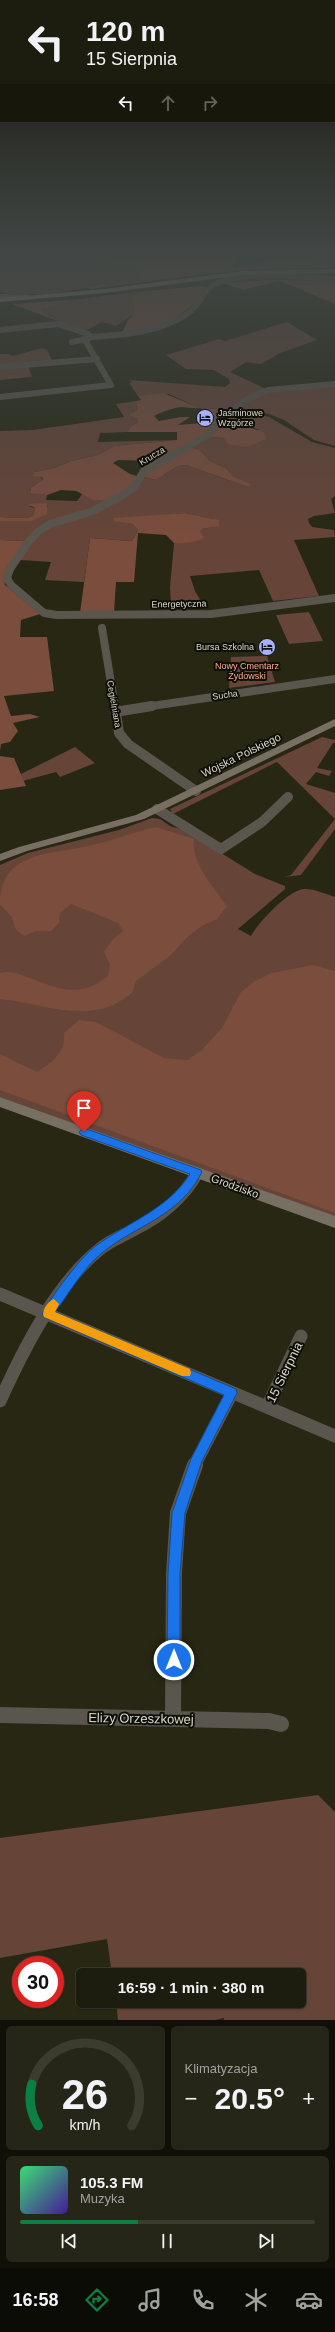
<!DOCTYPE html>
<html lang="pl">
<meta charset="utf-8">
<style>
:root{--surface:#1d1d0f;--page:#252618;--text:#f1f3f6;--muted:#a0a29e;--line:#3b3b2f;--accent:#0b8043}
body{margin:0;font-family:Helvetica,sans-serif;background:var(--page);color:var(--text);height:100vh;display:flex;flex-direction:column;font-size:15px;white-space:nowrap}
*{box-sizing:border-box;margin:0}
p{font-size:13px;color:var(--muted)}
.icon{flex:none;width:22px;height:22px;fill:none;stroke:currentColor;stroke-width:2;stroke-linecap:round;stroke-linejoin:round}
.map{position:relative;height:2020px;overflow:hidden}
.sheet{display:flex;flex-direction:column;gap:6px;padding:6px;background:#101008;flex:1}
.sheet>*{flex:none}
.hud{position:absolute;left:0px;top:0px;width:335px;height:122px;box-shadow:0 1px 3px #0004,0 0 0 1px var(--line);background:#1d1d0f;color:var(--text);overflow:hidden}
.speed{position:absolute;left:12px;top:1956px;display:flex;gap:8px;font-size:20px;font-weight:700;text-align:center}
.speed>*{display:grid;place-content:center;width:52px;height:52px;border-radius:50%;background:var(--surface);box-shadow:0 1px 3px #0004,0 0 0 1px var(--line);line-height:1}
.speed .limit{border:6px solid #d22;background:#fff;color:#111}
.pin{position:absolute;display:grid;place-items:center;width:34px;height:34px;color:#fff;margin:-41px -17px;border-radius:50% 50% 50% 0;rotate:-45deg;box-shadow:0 0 4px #0007}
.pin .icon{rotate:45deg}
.me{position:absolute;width:44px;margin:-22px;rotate:0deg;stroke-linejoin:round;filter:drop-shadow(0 0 3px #0008)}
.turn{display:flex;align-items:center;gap:14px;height:84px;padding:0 20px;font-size:18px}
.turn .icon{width:52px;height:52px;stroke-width:2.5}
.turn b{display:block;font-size:28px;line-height:34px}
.lanes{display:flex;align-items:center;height:38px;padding:0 20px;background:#0003;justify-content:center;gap:20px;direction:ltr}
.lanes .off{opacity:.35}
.big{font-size:30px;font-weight:700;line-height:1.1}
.sheet .card{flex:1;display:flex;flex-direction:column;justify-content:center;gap:6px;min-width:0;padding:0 14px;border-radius:6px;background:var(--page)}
.sheet .dial{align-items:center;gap:0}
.dial svg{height:104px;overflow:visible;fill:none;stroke:var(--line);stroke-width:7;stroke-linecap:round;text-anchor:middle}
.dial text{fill:var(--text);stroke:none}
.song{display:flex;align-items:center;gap:12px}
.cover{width:48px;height:48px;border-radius:6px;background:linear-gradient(135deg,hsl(140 70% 55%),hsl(260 70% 35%))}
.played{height:4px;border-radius:2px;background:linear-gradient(90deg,var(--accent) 40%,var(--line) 40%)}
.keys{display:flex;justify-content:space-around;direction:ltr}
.heat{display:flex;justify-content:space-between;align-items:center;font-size:22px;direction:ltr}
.sheet .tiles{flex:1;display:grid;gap:6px;grid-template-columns:1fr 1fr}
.card:last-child{grid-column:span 2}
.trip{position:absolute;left:76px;top:1968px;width:230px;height:40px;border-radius:6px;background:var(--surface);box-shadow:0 1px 3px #0004,0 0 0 1px var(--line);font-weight:700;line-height:40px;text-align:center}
.tabs{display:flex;height:64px;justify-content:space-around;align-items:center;background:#0c0c06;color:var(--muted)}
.tabs .icon{width:28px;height:28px}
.tabs .current{color:var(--accent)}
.tabs b{font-size:18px;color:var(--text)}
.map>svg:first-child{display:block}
.green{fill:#664438}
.forest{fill:#7a4d3d}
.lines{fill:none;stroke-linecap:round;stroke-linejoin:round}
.street-far4{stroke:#5a554d;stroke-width:6}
.street-far3{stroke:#5a554d;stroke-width:8}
.street-far2{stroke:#5a554d;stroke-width:10}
.street-far1{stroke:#5a554d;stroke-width:13}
.street{stroke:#5a554d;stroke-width:16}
.secondary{fill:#786f63;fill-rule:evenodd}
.primary{fill:#8f8373;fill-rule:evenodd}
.route{fill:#1a73e8;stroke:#114b97}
.slow{fill:#f59e0b}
.labels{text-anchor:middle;stroke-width:4;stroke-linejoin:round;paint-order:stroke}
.far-poi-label{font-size:9px;fill:#d7d7cc;stroke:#0f0f07;text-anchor:start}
.far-street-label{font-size:9px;fill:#d7d7cc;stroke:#0f0f07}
.far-park-label{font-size:9px;fill:#f7ab91;stroke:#0f0f07}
.street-label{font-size:11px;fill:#d7d7cc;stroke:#0f0f07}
.near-street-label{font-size:13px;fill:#d7d7cc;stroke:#0f0f07}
</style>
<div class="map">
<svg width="335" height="2020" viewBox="0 0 335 2020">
<rect width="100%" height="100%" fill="#272714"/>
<path class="green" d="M0,255h90l7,3 1,3 39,8 3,5 -7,6c-38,6 -96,20 -133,12z
M318,255h17v13l-78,1 54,-5z
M144,291l-12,6 2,17 -18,12 -14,-4 -17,9 -40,-17 -4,-4 31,-10z
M287,322l30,18 -37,13 -19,11 -15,-2 -16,10 36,17 -36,20 -15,-1 -11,2 -35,-16 -31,2 -9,-13 3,-1 -3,-2 96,7 5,-4 -1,-4 -15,-9 -28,-1 -20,-14 53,-16 6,2z
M42,348l5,2 6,12 -53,4v-12h8l5,2z
M28,365l4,12 -32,3v-12z
M335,385v61l-21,-6 -30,-20 -15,-6 -34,-6 36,-18z
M136,401l1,9 -9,5 10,4v3l-8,5 -3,5 -27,1 -2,9 79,-2 -63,6 -16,9 -27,6 -17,7 -19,4 8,7 -12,9 -1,4 17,3 -1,5 31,1 6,-8 27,7 -17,10 -42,12 -25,19 -26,-1v-19h32l16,-15h-19l6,2 -2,8 -6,2 -27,-1v-86l33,-1 91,-13 -8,-13z
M235,410l34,7 43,25 23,6v48l-4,3 4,14 -21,3 -6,3 1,4 3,4 22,3 1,7 -41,3 25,56 -46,5 -14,-31 -69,6 5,15 9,15h-33l-1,-19 4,-44c19,0 17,-1 28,-14l11,-2 1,-8 -29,-6 -71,7 18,4 6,6 -6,11 -42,-3 -6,44 -39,-2 6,-18 -31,-2 11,-18 18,-14 36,-12 56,-40 15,4 22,-14 8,-1 62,22 2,-3 -17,-8 -6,-7 -17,-8 -10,-11 -10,-3 17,-9 13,-1 5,2 35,-9c-13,-3 -17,-14 -30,-17z
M309,612l14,29 -34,3 -13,-29z
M267,656l8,26 -46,6 2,-31z
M322,737l13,3v3h-2l-16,25 15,3 -3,5 -13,-4 -10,12 29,9v36l-34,46 -17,2 7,-2 44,-56 -58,-57 -104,52 -3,-5z
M75,747l20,16 -35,14 -4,-5 -33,9 -2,-7z
M152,818l8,1 10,7 14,4 71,44 30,12v3l-47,40 13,7c6,-12 39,-48 54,-47 10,0 21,5 30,8v320l-335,-120v-232l28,-12 91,-23z
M318,1795l17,17v208h-111v-2l-9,2h-97l-2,-19h183v-26h-187l-5,-36 -107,19v-120z"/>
<path class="forest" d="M91,255h145v4l-3,5v3h3l28,-5 18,-7h36l-7,9 -105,10 -116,15 -2,-2 45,-7 7,-6 -3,-5 -39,-8 -1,-4z
M269,280l66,1v23l-55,-23 -37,9 -19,-7z
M203,286l3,1c-19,32 -49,42 -84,46l6,-13 6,-6 -2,-18 12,-5z
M72,300l-31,10 4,4 40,17 -73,-27z
M163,393l37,15c-7,1 -12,-1 -19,-1 -8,1 -20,5 -27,9l5,5 22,-4h9l-12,8 24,-2 12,-6 -16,-3c11,-7 20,-6 32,-5l-24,26 -49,26 -39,-1 -5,3 17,11 7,2 -2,7 -25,17h-16l-18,-9 -15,-1 -14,5 -17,-2 1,-5 12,-9 -1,-2 -9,-1 2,-4 19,-4 17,-7 27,-6 16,-9 63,-6v-8h-50l3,-5 8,-5v-3l-10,-4 9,-5 -1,-9 5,-1 -3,-4z
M230,413l12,3 9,12 13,4 2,7 -20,8 -18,-3 -3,-5 -5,-2 -13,1z
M190,447l10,3 10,11 17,8 6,7 18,8 -3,3 -62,-22 -8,1 -22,14 -15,-4z
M47,503v11l-15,7h-32v-4l27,1 6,-2 2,-8 -7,-4z
M185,513l34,7v6l-17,3 -2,3 4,5c-9,7 -20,6 -30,6l-8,-8 -28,-2 -4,49h-18l-2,31h-34l10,-75 42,3 6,-11 -6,-6 -18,-3v-3z
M0,540l26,1c-9,13 -24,28 -21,44l35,29 -19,6 -1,17h27l7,54 -50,5 7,20 19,-2 10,3 -27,6 5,8 -8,11 -9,2 -1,7z
M0,756l14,2 12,28 -26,4z
M156,827l38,12c-3,24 20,49 33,67l-10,13 -15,7 -15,11 -16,18 -35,26 -4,12c-7,5 -14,10 -21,13 -36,14 -76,-4 -111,-7v-26c11,-3 19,1 30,5 31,12 50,20 78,-2l2,-11 -6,-13 8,-12 11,-9 -5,-8 -47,-19 -11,9 -1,10 -8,8h-15l-12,5 -8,-6 -4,-13 -12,-12c0,-54 49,-50 88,-59 23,-5 45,-14 68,-19z
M313,965l22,6v242l-335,-123v-36l37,18c14,-9 29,-19 27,-39l15,-13 17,2 68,36 23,2 15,-10 20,-22 19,-36 14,-11 17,-8z"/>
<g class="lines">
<path class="street-far4" d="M0,330l58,-6 30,10 3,3c32,-2 75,-5 101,-27 9,-8 13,-23 25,-27 36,-13 81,-6 118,-4
M72,342l14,-3
M0,367l97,-8
M0,397l111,-12 -26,-45 6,-3
M178,452l29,-16 19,-22 23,-16 19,-8 67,-6"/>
<path class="street-far3" d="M180,451l-36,20 -10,16 -6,5 -35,19 -43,13 -11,7 -10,10 -19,28 -3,9 4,7 33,28 13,2 154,-1 124,-16
M102,628l13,79
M145,707l190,-28"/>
<path class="street-far2" d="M115,706l4,27 9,11 68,47
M115,712l37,-6
M157,809l64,40 41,-27 26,-25"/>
<path class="street-far1" d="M0,1294l335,142
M0,1401c23,-51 56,-117 100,-152 11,-9 25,-14 37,-21 24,-12 47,-31 60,-55
M267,1407l34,-71
M194,1466l38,-73"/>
<path class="street" d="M0,1715l269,6 12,3
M173,1718l1,-145 4,-60 17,-48"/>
<path class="secondary" d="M0,294l28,1 3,2 -3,2 -28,-1z
M335,719v7l-191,93 -117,32 -27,10v-7l19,-7 117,-32z
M0,1097l335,119v12l-335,-121z"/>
<path class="primary" d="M335,269v4l-92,2 -138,18 -105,9v-4l105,-9 138,-18z"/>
</g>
<linearGradient id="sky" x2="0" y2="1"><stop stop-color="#15150b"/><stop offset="0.47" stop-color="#414745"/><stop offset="1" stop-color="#414745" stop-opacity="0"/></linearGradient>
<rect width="335" height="537" fill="url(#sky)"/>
<path class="route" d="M84,1128l117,42 1,2c-23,45 -64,52 -99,80 -20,16 -33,40 -48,60l181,77 1,4 -35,68 -17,52 -5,61v86l-2,5 -4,2 -5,-2 -2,-5 1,-86 4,-61 19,-54 33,-64 -180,-78 -2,-3c9,-17 39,-58 55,-69 32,-23 71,-36 93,-71l-109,-39 -2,-3z"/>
<path class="slow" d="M54,1299l5,5 -4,8 135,57 1,4 -1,3h-8l-138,-59c-3,-6 4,-16 10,-18z"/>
<defs>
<g id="hotel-disc" transform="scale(0.9)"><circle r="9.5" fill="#a5b1fc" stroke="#0f0f07"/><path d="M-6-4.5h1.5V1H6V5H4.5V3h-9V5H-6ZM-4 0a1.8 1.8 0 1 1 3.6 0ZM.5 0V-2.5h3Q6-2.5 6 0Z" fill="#111"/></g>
</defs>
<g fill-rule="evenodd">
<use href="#hotel-disc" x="205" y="418"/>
<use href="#hotel-disc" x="267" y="647"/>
</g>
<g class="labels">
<g class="far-poi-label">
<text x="218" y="416">Jaśminowe<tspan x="218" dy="10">Wzgórze</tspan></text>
<text x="254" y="650" text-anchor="end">Bursa Szkolna</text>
</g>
<g class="far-street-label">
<text transform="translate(152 456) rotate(-31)" y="3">Krucza</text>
<text transform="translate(179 604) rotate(-1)" y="3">Energetyczna</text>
<text transform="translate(225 695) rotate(-8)" y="3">Sucha</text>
<text transform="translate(114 704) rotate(80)" y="3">Cegielniana</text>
</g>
<g class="far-park-label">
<text x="247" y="669">Nowy Cmentarz<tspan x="247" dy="10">Żydowski</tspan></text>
</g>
<g class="street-label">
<text transform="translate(241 755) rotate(-26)" y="4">Wojska Polskiego</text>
<text transform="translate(235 1186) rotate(20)" y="4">Grodzisko</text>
</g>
<g class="near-street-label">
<text transform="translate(284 1372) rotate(-64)" y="5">15 Sierpnia</text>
<text transform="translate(141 1718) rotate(1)" y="5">Elizy Orzeszkowej</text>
</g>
</g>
</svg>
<div class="speed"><div class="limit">30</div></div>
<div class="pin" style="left:84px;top:1132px;background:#d93025"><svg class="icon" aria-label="arrive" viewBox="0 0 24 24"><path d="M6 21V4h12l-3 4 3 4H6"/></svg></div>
<svg class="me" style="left:174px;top:1660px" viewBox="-20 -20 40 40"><circle r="17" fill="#1a73e8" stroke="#fff" stroke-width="3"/><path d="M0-11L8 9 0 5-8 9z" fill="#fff"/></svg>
<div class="trip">16:59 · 1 min · 380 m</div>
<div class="hud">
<div class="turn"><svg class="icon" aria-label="left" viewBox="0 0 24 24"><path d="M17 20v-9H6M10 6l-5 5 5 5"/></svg><div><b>120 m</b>15 Sierpnia</div></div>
<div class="lanes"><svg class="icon" aria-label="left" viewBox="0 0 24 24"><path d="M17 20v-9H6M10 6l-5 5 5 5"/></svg><svg class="icon off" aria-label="ahead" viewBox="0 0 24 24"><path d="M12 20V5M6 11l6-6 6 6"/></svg><svg class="icon off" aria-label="right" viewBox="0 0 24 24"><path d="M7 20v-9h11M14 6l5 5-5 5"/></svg></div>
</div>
</div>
<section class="sheet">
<div class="tiles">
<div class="card dial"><svg viewBox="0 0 100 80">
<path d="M14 69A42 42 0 1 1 86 69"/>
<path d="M14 69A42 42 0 0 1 9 37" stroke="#0b8043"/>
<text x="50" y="56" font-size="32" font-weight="700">26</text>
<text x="50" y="72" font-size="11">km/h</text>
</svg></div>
<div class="card"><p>Klimatyzacja</p>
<div class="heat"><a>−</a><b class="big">20.5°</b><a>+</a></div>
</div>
<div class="card">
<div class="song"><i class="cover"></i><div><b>105.3 FM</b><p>Muzyka</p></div></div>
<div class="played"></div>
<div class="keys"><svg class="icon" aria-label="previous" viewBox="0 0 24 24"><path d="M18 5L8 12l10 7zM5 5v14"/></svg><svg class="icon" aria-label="pause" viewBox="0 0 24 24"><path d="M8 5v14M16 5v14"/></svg><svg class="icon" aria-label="next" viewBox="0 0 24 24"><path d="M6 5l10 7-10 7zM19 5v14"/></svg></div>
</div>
</div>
</section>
<nav class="tabs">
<b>16:58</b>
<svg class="icon current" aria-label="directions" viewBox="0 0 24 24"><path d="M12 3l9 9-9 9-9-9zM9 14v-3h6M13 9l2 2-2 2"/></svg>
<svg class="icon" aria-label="music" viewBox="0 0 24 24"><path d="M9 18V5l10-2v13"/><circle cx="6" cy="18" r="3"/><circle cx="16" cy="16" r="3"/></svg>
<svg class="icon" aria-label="phone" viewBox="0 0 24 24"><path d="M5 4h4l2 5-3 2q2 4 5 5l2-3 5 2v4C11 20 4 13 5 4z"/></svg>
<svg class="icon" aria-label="climate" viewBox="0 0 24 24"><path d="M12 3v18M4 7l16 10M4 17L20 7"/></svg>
<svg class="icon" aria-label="car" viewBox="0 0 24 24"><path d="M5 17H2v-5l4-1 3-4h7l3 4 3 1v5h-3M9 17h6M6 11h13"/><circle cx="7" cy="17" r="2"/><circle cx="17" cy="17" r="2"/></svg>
</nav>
